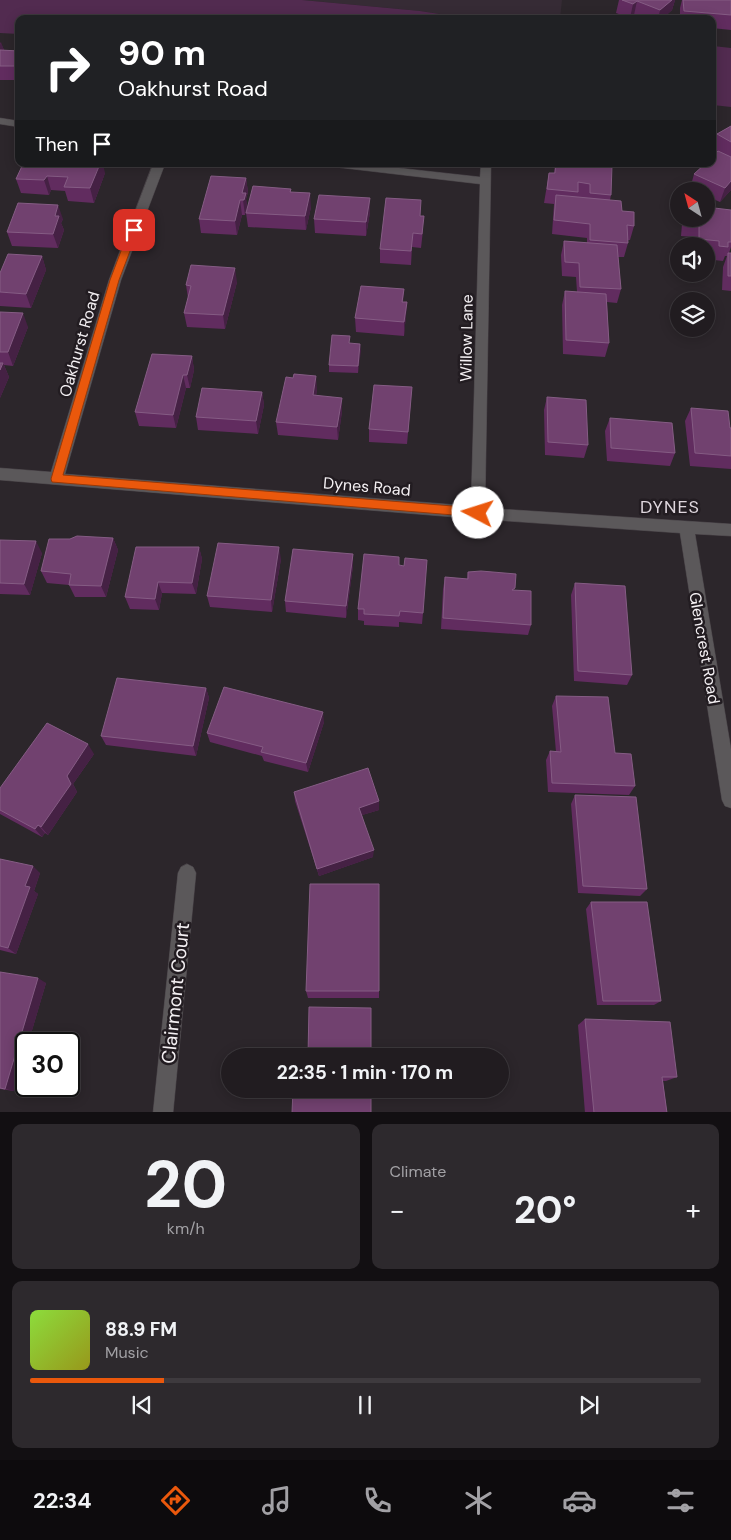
<!DOCTYPE html>
<meta charset="utf-8">
<style>
:root{--surface:#211c20;--page:#2d292d;--text:#f1f3f6;--muted:#a2a1a5;--line:#3e3a3e;--accent:#ea580c}
body{margin:0;font-family:"DM Sans",sans-serif;background:var(--page);color:var(--text);height:100vh;display:flex;flex-direction:column;font-size:19px;white-space:nowrap}
*{box-sizing:border-box;margin:0}
p{font-size:16px;color:var(--muted)}
.icon{flex:none;width:28px;height:28px;fill:none;stroke:currentColor;stroke-width:2;stroke-linecap:round;stroke-linejoin:round}
.map{position:relative;height:1112px;overflow:hidden}
.details{display:flex;flex-direction:column;gap:12px;padding:12px;background:#120f12;flex:1}
.details>*{flex:none}
.hud{position:absolute;left:15px;top:15px;width:701px;height:152px;border-radius:10px;box-shadow:0 2px 12px #0003,0 0 0 1px var(--line);background:#202124;color:#fff;overflow:hidden}
.needle{width:32px;rotate:324deg}
.tools{position:absolute;left:670px;top:182px;display:grid;gap:10px}
.tools a{display:grid;place-items:center;width:45px;height:45px;border-radius:50%;background:var(--surface);box-shadow:0 2px 12px #0003,0 0 0 1px var(--line);font-size:25px}
.speed{position:absolute;left:15px;top:1032px;display:flex;gap:10px;font-size:25px;font-weight:700;text-align:center}
.speed>*{display:grid;place-content:center;width:65px;height:65px;border-radius:50%;background:var(--surface);box-shadow:0 2px 12px #0003,0 0 0 1px var(--line);line-height:1}
.speed .limit{border:2px solid #111;border-radius:8px;background:#fff;color:#111}
.pin{position:absolute;display:grid;place-items:center;width:42px;height:42px;color:#fff;margin:-21px;border-radius:10px;box-shadow:0 2px 8px #0006}
.me{position:absolute;width:55px;margin:-28px;rotate:275deg;stroke-linejoin:round;filter:drop-shadow(0 0 4px #0008)}
.turn{display:flex;align-items:center;gap:18px;height:105px;padding:0 20px;font-size:22px}
.turn .icon{width:65px;height:65px;stroke-width:2.5}
.turn b{display:block;font-size:35px;line-height:42px}
.then{display:flex;align-items:center;height:48px;padding:0 20px;background:#0003;gap:10px;font-size:19px}
.big{font-size:38px;font-weight:700;line-height:1.1}
.details .widget{flex:1;display:flex;flex-direction:column;justify-content:center;gap:8px;min-width:0;padding:0 18px;border-radius:10px;background:var(--page)}
.details .dial{align-items:center;gap:0}
.dial b{font-size:65px;line-height:1}
.song{display:flex;align-items:center;gap:15px}
.cover{width:60px;height:60px;border-radius:8px;background:linear-gradient(135deg,hsl(90 70% 55%),hsl(60 70% 35%))}
.played{height:5px;border-radius:2px;background:linear-gradient(90deg,var(--accent) 20%,var(--line) 20%)}
.keys{display:flex;justify-content:space-around;direction:ltr}
.heat{display:flex;justify-content:space-between;align-items:center;font-size:28px;direction:ltr}
.details .tiles{flex:1;display:grid;gap:12px;grid-template-columns:1fr 1fr}
.widget:last-child{grid-column:span 2}
.trip{position:absolute;left:221px;top:1048px;width:288px;height:50px;border-radius:25px;background:var(--surface);box-shadow:0 2px 12px #0003,0 0 0 1px var(--line);font-weight:700;line-height:50px;text-align:center}
.tab-bar{display:flex;height:80px;justify-content:space-around;align-items:center;background:#0d0b0d;color:var(--muted)}
.tab-bar .icon{width:35px;height:35px}
.tab-bar .on{color:var(--accent)}
.tab-bar b{font-size:22px;color:var(--text)}
.map>svg:first-child{display:block}
.built{fill:#362b35}
.green{fill:#522b50}
.lines{fill:none;stroke-linecap:round;stroke-linejoin:round}
.street-casing{stroke:#484247;stroke-width:1}
.street{fill:#5b585a;fill-rule:evenodd}
.wall{fill:#612c5f}
.shaded-wall{fill:#452144}
.building{fill:#71416f;stroke:#855c84}
.route{fill:#ea580c;stroke:#983908}
.labels{text-anchor:middle;stroke-width:5;stroke-linejoin:round;paint-order:stroke}
.street-label{font-size:16px;fill:#f4f0f3;stroke:#221c21}
.neighbourhood-label{font-size:18px;letter-spacing:1px;fill:#ded6dd;stroke:#221c21}
.near-street-label{font-size:19px;fill:#f4f0f3;stroke:#221c21}
</style>
<div class="map">
<svg width="731" height="1113" viewBox="0 0 731 1113">
<rect width="100%" height="100%" fill="#2c262b"/>
<path class="built" d="M302,0h260l-2,19h-88l-52,-8z"/>
<path class="green" d="M0,0h302l118,11 52,8h-453v15l-19,-1z
M713,46l18,2v59l-18,-2z"/>
<g class="lines">
<g class="street-casing">
<path id="street" d="M0,118l19,3v6l-19,-3z
M153,164h12l-44,116 -56,194 406,32 9,-322 -145,-17 -6,-3h34l117,13 1,-13h10l-6,344 246,16v12l-36,-2 36,215v59l-6,-2 -3,-6 -42,-267 -202,-14 -478,-39v-12l51,4 58,-192z
M187,864l6,3 3,6 -23,240h-20l25,-240 3,-6z"/>
</g>
<use href="#street" class="street"/>
</g>
<path class="wall" d="M619,0h56l-3,10 -10,9h-18l-10,-4 -4,3 -14,-5z
M682,0h49v30l-19,-2v-9h-32v-11z
M0,42l4,8 15,1v29h-19z
M731,126v64l-11,12 -14,-6v-5h-11l-5,-2 4,-15 24,-22 -6,-4 5,-14z
M23,164l82,9 -11,30 -26,-2 -3,-10 -14,-1 -2,5 -28,-2 -5,-14z
M555,164l56,31 -1,5 12,11 12,15 -4,14h-3l1,3 -4,14h-6l3,32 -4,14 -10,-1 2,41 -4,14 -42,-3 -1,-49 3,-14 12,1 -1,-15 -14,-1 -1,-21 3,-14 23,2v-5l-35,-4 2,-30 -10,-1 5,-30h5z
M246,178l2,14 -2,7 1,8 -2,8h-3l-5,20 -36,-2 -2,-14z
M291,189v3l20,15 -5,23 -58,-3 -2,-14z
M731,210v37l-2,6h2v38l-9,-1 1,-23 4,-11h-2l-2,5 -9,-1v-5l-8,-1v-8h-12v-9l-13,-1 1,-12 1,-5h23z
M370,212l-4,24 -51,-3 -1,-14z
M420,216l3,14 -2,18 -9,-1 -1,18 -31,-2v-14z
M63,219l-2,4 3,7 -6,18 -46,-2 -5,-14z
M42,256l4,14 -15,38 -31,-2v-33z
M237,282l-12,47 -38,-2 -3,-14 4,-15 -2,-13z
M404,289l-1,13h4l-3,34 -48,-4 -1,-14z
M0,312l28,15 -15,39 -9,-1 5,12 -9,21z
M350,344h10l-2,29 -29,-1v-7z
M192,356l2,14 -4,18h-4l-10,40 -37,-2 -4,-14z
M317,389l-1,7 26,15 -4,29 -60,-5 -2,-13z
M262,392l2,13 -6,29 -60,-4 -2,-13z
M547,397l41,48 -4,13 -39,-3 -1,-45z
M411,401l-4,43 -38,-2v-13z
M691,408l40,20v41l-41,-3 -5,-45z
M610,418l65,35 -5,13 -63,-5 -2,-30z
M113,538l5,12 -12,47h-31l-6,-12 -22,-2 -6,-12z
M0,540l42,13 -12,42 -30,-1z
M199,547l3,12 -6,35 -34,-1 -3,17 -29,-1 -5,-12z
M353,554v12l-7,52 -60,-6 -1,-11z
M281,559l-9,53 -62,-5 -3,-11z
M399,565l24,48 -1,11 -23,-2v5l-35,-2v-4l-6,-1v-11z
M468,572l47,18 16,35 -3,10 -87,-6 2,-40 2,-12 22,2z
M575,583l57,92 -5,10 -53,-4 -3,-86z
M206,688l3,10 -13,58 -90,-11 -5,-9z
M556,696l59,57 20,33 -6,9 -81,-3 -2,-32 4,-9 6,1 -4,-46z
M324,722l-16,50 -44,-11 -2,-5 -52,-14 -3,-9z
M94,754l-21,30 4,8 -29,43 -3,-2 -3,4 -42,-23v-26z
M294,792l85,9v9l-17,5 11,42 -54,19 -24,-75z
M575,795l72,94 -7,7 -62,-3 -7,-89z
M0,859l40,14 -6,18 4,3 -22,60 -16,-4z
M591,902l70,99 -7,4h-57l-11,-96z
M0,972l46,11 -32,108 -14,-2z
M306,991h73v7h-71z
M585,1019l92,58 -11,4h-3l4,32h-82l-7,-88z"/>
<path class="shaded-wall" d="M672,0h3l-3,10 -10,9h-4l2,-9z
M637,1l-3,14 -4,3 3,-14z
M1,42l5,14 -6,1v-12z
M100,164h3l2,9 -11,30 -4,-15z
M47,176l4,14 -2,5 -5,-15z
M246,178l2,14 -2,7 1,8 -2,8 -3,-22z
M731,181v9l-11,12 5,-14z
M310,193l1,14 -5,23 -1,-14z
M370,198v14l-4,24v-14z
M240,200l2,15 -5,20 -2,-14z
M58,205l5,14 -2,4 3,7 -6,18 -5,-14 2,-18z
M42,256l4,14 -15,38 -5,-14z
M235,268l2,14 -12,47 -2,-14z
M407,302l-1,14 -2,20v-14z
M23,313l5,14 -15,39 -5,-14z
M360,344l1,7 -3,22v-7z
M192,356l2,14 -4,18 -3,-13z
M3,363l6,14 -9,21v-28z
M183,375l3,13 -10,40 -3,-13z
M316,376l1,13 -3,20 -1,-14z
M262,392l2,13 -6,29 -2,-13z
M342,398v13l-4,29 -1,-13z
M113,538l5,12 -12,47 -5,-11z
M36,541l6,12 -12,42 -6,-11z
M199,547l3,12 -6,35 -4,-11z
M279,547l2,12 -9,53 -1,-12z
M353,554v12l-7,52v-12z
M158,582l4,11 -3,17 -4,-11z
M206,688l3,10 -13,58 -3,-10z
M323,712l1,10 -16,50 -2,-9z
M88,744l6,10 -21,30 4,8 -29,43 -7,-8 26,-51z
M379,801v9l-20,6v-8z
M38,825l7,8 -3,4 -7,-8z
M374,850l-1,7 -54,19 -2,-7z
M33,866l7,7 -6,18 4,3 -22,60 -8,-6 17,-62z
M38,978l8,5 -18,61h-2v6l-12,41 -9,-2z"/>
<path class="building" d="M622,0h50l-12,10 -23,-9 -4,3z
M683,0h48v15l-47,-4z
M0,50l19,1v15h-19z
M731,126v16l-14,-8z
M718,151l13,6v24l-6,7 -31,-14 11,-10h7v-7z
M23,164h77l-10,24 -26,-1 4,-10 -21,-1 -3,4 -28,-1z
M556,164h44l12,1 -1,30 -21,-2v-9l-12,-2v10l-31,-3 2,-16h6z
M211,176l35,2 -4,15h4l-2,7h-4l-5,21 -36,-2z
M253,186l38,3 -1,3 20,1 -5,23 -59,-3z
M319,195l51,3 -4,24 -52,-3z
M556,195l65,6 1,10 12,1v14l-7,-1 1,18 -38,-3v-16l-36,-4z
M386,198l35,2 -1,16h4l-2,18 -9,-1 -2,18 -31,-2z
M18,203l40,2 -3,11h4l-6,18 -46,-2z
M706,207l25,3v32h-3v5l-9,-1v-5l-20,-2v-16l-13,-1v-3h20z
M564,241l53,4 4,44 -41,-2 -1,-24 -14,-1z
M728,253h3v23h-3z
M8,254l34,2 -16,38 -26,-2v-19z
M191,265l44,3 -12,47 -39,-2 7,-27 -5,-1z
M361,286l43,3 -2,13h5l-3,20 -49,-4z
M565,291l41,3 3,49 -43,-3z
M0,312l23,1 -15,39h-8z
M332,335l18,1 -1,7 11,1 -2,22 -29,-1z
M152,354l40,2 -5,19h-4l-10,40 -38,-3z
M0,363h3l-3,7z
M294,374l22,2 -3,19 29,3 -5,29 -61,-5 10,-45 7,1z
M374,385l38,2 -4,45 -39,-3z
M202,388l60,4 -6,29 -60,-4z
M547,397l39,3 2,45 -40,-3z
M691,408l37,3 2,17h1v28l-36,-3z
M610,418l62,5 3,30 -64,-5z
M77,536l36,2 -12,48 -32,-1 2,-11 -30,-3 8,-32h21z
M0,540l36,1 -12,43 -24,-1z
M218,543l61,4 -8,53 -64,-4z
M136,547h63l-7,36 -34,-1 -3,17 -30,-2z
M293,549l60,5 -7,52 -61,-5z
M364,554l35,3v8l5,1 1,-8 22,2 -4,53 -23,-2 -1,5 -35,-2v-5h-6z
M481,571l35,3 -1,14 -3,2 19,1v34l-88,-7 2,-41 23,2v-7z
M575,583l50,3 7,89 -54,-4z
M117,678l89,10 -13,58 -92,-10z
M224,687l99,25 -17,51 -45,-11 2,-5 -56,-14z
M556,696l52,1 7,56 16,1 4,32 -83,-3 -2,-32 11,1z
M47,723l41,21 -21,32 4,8 -30,43 -3,-2 -3,4 -35,-19v-22z
M368,768l11,33 -20,7 15,42 -57,19 -23,-77z
M575,795l61,2 11,92 -64,-3z
M0,859l33,7 -8,20 5,1 -22,61 -8,-2z
M310,884h69v107h-73z
M591,902h56l14,99h-58z
M0,972l38,6 -33,111 -5,-1z
M309,1007l62,1v48h-63z
M585,1019l85,3 7,55h-15l5,36h-73z
M293,1089h78v24h-79z"/>
<path class="route" d="M134,227l4,3 -19,50 -56,195 415,33 6,5 -2,3 -4,1 -426,-35 -1,-3 59,-199 19,-50z"/>
<g class="labels">
<g class="street-label">
<text transform="translate(466 338) rotate(-89)" y="6">Willow Lane</text>
<text transform="translate(79 344) rotate(-74)" y="6">Oakhurst Road</text>
<text transform="translate(367 486) rotate(5)" y="6">Dynes Road</text>
<text transform="translate(705 648) rotate(80)" y="6">Glencrest Road</text>
</g>
<g class="neighbourhood-label">
<text x="670" y="513">DYNES</text>
</g>
<g class="near-street-label">
<text transform="translate(175 993) rotate(-84)" y="7">Clairmont Court</text>
</g>
</g>
</svg>
<div class="tools">
<a><svg class="needle" viewBox="-14 -14 28 28"><path d="M0-13l5 13h-10z" fill="#e53935"/><path d="M0 13l5-13h-10z" fill="#a2a1a5"/></svg></a>
<a><svg class="icon" aria-label="sound" viewBox="0 0 24 24"><path d="M4 9h4l5-4v14l-5-4H4zM17 9q2 3 0 6"/></svg></a>
<a><svg class="icon" aria-label="layers" viewBox="0 0 24 24"><path d="M12 4l9 5-9 5-9-5zM3 14l9 5 9-5"/></svg></a>
</div>
<div class="speed"><div class="limit">30</div></div>
<div class="pin" style="left:134px;top:230px;background:#d93025"><svg class="icon" aria-label="arrive" viewBox="0 0 24 24"><path d="M6 21V4h12l-3 4 3 4H6"/></svg></div>
<svg class="me" style="left:478px;top:513px" viewBox="-20 -20 40 40"><circle r="19" fill="#fff"/><path d="M0-13L10 11 0 6-10 11z" fill="#ea580c"/></svg>
<div class="trip">22:35 · 1 min · 170 m</div>
<div class="hud">
<div class="turn"><svg class="icon" aria-label="right" viewBox="0 0 24 24"><path d="M7 20v-9h11M14 6l5 5-5 5"/></svg><div><b>90 m</b>Oakhurst Road</div></div>
<div class="then">Then<svg class="icon" aria-label="arrive" viewBox="0 0 24 24"><path d="M6 21V4h12l-3 4 3 4H6"/></svg></div>
</div>
</div>
<section class="details">
<div class="tiles">
<div class="widget dial"><b>20</b><p>km/h</p></div>
<div class="widget"><p>Climate</p>
<div class="heat"><a>−</a><b class="big">20°</b><a>+</a></div>
</div>
<div class="widget">
<div class="song"><i class="cover"></i><div><b>88.9 FM</b><p>Music</p></div></div>
<div class="played"></div>
<div class="keys"><svg class="icon" aria-label="previous" viewBox="0 0 24 24"><path d="M18 5L8 12l10 7zM5 5v14"/></svg><svg class="icon" aria-label="pause" viewBox="0 0 24 24"><path d="M8 5v14M16 5v14"/></svg><svg class="icon" aria-label="next" viewBox="0 0 24 24"><path d="M6 5l10 7-10 7zM19 5v14"/></svg></div>
</div>
</div>
</section>
<nav class="tab-bar">
<b>22:34</b>
<svg class="icon on" aria-label="directions" viewBox="0 0 24 24"><path d="M12 3l9 9-9 9-9-9zM9 14v-3h6M13 9l2 2-2 2"/></svg>
<svg class="icon" aria-label="music" viewBox="0 0 24 24"><path d="M9 18V5l10-2v13"/><circle cx="6" cy="18" r="3"/><circle cx="16" cy="16" r="3"/></svg>
<svg class="icon" aria-label="phone" viewBox="0 0 24 24"><path d="M5 4h4l2 5-3 2q2 4 5 5l2-3 5 2v4C11 20 4 13 5 4z"/></svg>
<svg class="icon" aria-label="climate" viewBox="0 0 24 24"><path d="M12 3v18M4 7l16 10M4 17L20 7"/></svg>
<svg class="icon" aria-label="car" viewBox="0 0 24 24"><path d="M5 17H2v-5l4-1 3-4h7l3 4 3 1v5h-3M9 17h6M6 11h13"/><circle cx="7" cy="17" r="2"/><circle cx="17" cy="17" r="2"/></svg>
<svg class="icon" aria-label="filters" viewBox="0 0 24 24"><path d="M4 7h16M4 17h16"/><circle cx="9" cy="7" r="2"/><circle cx="15" cy="17" r="2"/></svg>
</nav>
